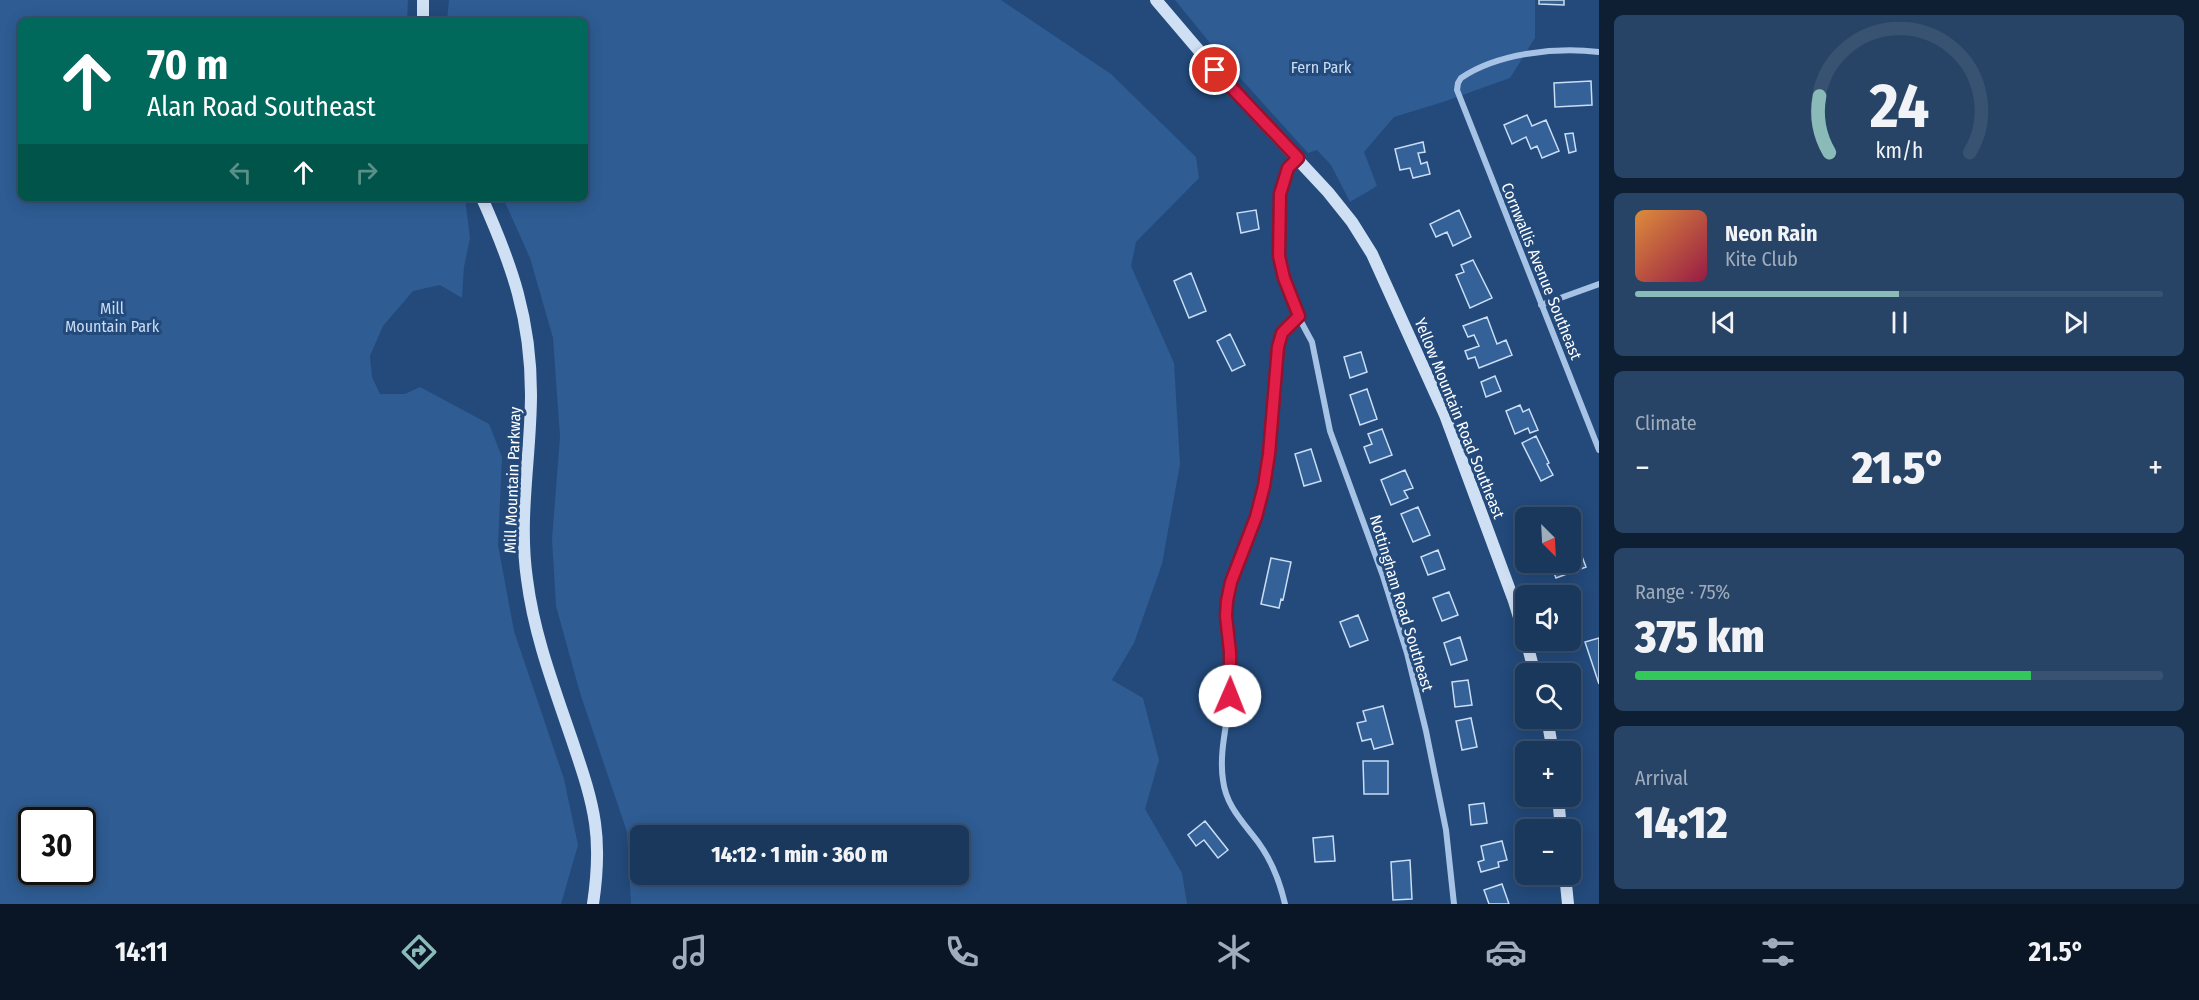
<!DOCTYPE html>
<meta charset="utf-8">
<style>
:root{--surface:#1a385c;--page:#274365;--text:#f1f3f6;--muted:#9facbb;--line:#385272;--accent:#8bbbb9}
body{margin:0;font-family:"Fira Sans Condensed",sans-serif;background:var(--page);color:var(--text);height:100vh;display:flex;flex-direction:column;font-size:22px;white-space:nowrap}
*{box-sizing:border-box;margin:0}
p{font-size:20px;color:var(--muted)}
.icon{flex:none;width:33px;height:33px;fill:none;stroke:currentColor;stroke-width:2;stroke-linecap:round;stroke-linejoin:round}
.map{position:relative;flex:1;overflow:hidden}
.details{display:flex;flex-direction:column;gap:15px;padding:15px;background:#0e1f33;width:600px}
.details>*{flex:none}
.banner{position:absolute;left:18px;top:18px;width:570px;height:183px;border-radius:9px;box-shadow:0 3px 15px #0003,0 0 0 2px var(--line);background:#00695c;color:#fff;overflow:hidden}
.needle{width:39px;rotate:156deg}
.controls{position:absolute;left:1515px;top:507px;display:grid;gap:12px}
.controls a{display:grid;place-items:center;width:66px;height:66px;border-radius:9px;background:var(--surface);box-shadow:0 3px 15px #0003,0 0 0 2px var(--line);font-size:30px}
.speed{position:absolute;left:18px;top:807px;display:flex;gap:12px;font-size:30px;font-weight:700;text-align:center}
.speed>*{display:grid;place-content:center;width:78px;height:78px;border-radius:50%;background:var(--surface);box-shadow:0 3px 15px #0003,0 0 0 2px var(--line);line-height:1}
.speed .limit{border:3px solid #111;border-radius:9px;background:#fff;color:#111}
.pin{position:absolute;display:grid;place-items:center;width:51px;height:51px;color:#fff;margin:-26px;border:3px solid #fff;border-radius:50%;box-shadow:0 2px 6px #0007}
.me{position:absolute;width:66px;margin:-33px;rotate:1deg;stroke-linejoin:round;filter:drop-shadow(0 0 4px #0008)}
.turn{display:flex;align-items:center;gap:21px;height:126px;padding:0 30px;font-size:27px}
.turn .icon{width:78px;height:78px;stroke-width:2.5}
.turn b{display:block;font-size:42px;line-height:51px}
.lanes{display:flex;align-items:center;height:57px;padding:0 30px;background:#0003;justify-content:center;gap:30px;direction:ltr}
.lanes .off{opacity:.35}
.big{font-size:45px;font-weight:800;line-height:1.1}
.details .widget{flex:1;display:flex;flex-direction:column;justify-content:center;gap:9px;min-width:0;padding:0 21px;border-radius:9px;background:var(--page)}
.details .dial{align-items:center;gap:0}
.dial svg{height:156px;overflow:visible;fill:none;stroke:var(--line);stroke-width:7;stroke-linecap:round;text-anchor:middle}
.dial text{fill:var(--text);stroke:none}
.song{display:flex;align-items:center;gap:18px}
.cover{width:72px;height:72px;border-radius:9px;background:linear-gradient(135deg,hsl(30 70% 55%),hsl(340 70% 35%))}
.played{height:6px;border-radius:3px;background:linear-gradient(90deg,var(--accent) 50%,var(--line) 50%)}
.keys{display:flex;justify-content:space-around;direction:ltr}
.heat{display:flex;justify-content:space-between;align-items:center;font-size:33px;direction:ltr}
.charge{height:9px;border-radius:4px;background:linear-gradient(90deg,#34c759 75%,var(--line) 0)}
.trip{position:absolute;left:630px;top:825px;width:339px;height:60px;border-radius:9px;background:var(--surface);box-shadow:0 3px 15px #0003,0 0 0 2px var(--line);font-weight:800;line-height:60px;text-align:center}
.tabs{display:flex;height:96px;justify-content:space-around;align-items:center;background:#0a1625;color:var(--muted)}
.tabs .icon{width:42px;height:42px}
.tabs .selected{color:var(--accent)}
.tabs b{font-size:27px;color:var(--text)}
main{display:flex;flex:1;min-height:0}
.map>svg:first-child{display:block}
.green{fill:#2e5c93;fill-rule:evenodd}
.building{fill:#336198;stroke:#c9ddf4;stroke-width:1.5}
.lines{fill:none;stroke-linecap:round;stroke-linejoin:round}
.street{stroke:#a6c3e5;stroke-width:6}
.secondary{stroke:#d0e0f4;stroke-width:12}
.route-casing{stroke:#92132f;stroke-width:15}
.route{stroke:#e11d48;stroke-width:10}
.labels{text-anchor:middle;stroke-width:6;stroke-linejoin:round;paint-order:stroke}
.park-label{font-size:16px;fill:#c9ddf4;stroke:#234a7b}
.street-label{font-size:16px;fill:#fff;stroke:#234a7b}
</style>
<main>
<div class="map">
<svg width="1599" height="904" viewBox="0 0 1599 904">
<rect width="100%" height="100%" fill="#234a7b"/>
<path class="green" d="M0,0h408l-1,21h-386v177h444l5,40 -6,29 -2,31 -22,-13 -27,6 -30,35 -13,30 2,21 8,17h25l15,-7 69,37 13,33 -4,88 16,86 50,148 14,66 -17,59h-561zM32,820h50v52h-50z
M449,0h552l110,74 85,83 3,21 -63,64 -5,24 43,97 6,101 -18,100 -28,79 -22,37 31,18 16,62 -14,49 37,64 5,31h-556l-4,-72 -47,-139 -24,-87 -4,-67 8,-102 -7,-99 -23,-80 -27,-60h82v-177h-138zM640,836h318v38h-318z
M1175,0h360v38l-25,40 -67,24 -49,15 -30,35 13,34 -27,16 -19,-37 -14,-15 -9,3 -85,-94z"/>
<path class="building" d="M1539,0h25v5l-25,-1z
M1591,81l1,24 -37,2 -1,-24z
M1527,115l5,11 14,-6 13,31 -17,7 -5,-12 -6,3 -5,-12 -14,7 -8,-19z
M1573,133l3,18 -7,2 -4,-19z
M1423,142l2,10 -7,1 3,11 6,-2 3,12 -17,4 -3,-10 -10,2 -5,-21z
M1256,210l3,19 -18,4 -4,-20z
M1459,210l12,27 -18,9 -6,-14 -11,5 -6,-13z
M1473,260l19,38 -22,10 -14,-33 8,-3 -3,-7z
M1191,273l15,38 -17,7 -15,-37z
M1487,317l10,27 9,-4 6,15 -33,13 -4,-11 -7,2 -3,-8 14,-5 -5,-11 -6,2 -5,-11z
M1230,334l15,31 -13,6 -15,-30z
M1361,352l6,20 -17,6 -6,-21z
M1495,376l6,15 -15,6 -5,-15z
M1367,389l10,30 -17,6 -10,-30z
M1520,405l3,7 6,-3 9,21 -8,3 -2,-5 -13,6 -9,-23z
M1382,429l10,26 -22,8 -6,-16 8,-3 -4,-10z
M1536,436l13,27 -2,1 6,11 -12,6 -19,-38z
M1311,449l10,32 -17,5 -9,-32z
M1405,470l8,18 -9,3 4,7 -17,7 -10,-25z
M1418,507l12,28 -17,7 -12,-28z
M1570,525l16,42 -30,11 -6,-16h20z
M1438,550l7,19 -17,6 -7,-18z
M1271,558l20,4 -8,38 -2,-1 -2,9 -18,-4z
M1449,592l9,23 -16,6 -9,-23z
M1358,615l10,25 -18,7 -10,-25z
M1460,637l7,23 -16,5 -7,-22z
M1599,638v46l-14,-42z
M1468,680l4,25 -17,2 -3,-25z
M1383,706l10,38 -19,5 -3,-10 -9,2 -5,-18 9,-2 -3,-10z
M1471,718l6,29 -15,3 -6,-29z
M1363,761h25v33h-24z
M1484,803l3,20 -16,2 -2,-20z
M1205,821l23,29 -10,8 -14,-18 -8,6 -8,-11z
M1333,836l2,25 -20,1 -2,-24z
M1502,841l5,19 -9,2 1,5 -18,5 -3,-10 6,-2 -3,-14z
M1410,860l2,39 -19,1 -2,-38z
M1502,884l7,20h-20l-5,-14z"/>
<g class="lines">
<path class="street" d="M1599,52c-43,-5 -101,1 -138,26l-3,5 -1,7 142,360
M1297,158l-9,10 -8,26 -1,62 5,22 14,38 14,26 18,89 53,145 24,77 19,78 20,99 8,74
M1541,305l58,-21
M1285,904c-5,-22 -13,-43 -27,-62 -15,-20 -32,-36 -35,-62 -5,-33 8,-67 8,-100 0,-27 -9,-54 -4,-81 7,-37 28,-73 37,-112 10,-46 8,-94 14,-140l4,-14 16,-17"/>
<path class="secondary" d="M423,0v21
M1156,0l74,87 98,105 24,30 20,32 73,161 69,186 12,39
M482,198c30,67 49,121 49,196 0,62 -13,123 -4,185 7,56 27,108 45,161 9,27 19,55 23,83 4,27 2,54 -2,81
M1526,640l9,34
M1547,718l6,34
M1558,796l3,34
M1565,874l3,30"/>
</g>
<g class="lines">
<g class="route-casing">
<path id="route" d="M1215,70l83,88 -10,10 -8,26 -1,62 5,22 15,38 -17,17 -4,14 -9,107 -5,32 -8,31 -25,65 -4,19 -1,15 4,36v44"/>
</g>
<use href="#route" class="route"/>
</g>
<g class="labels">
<g class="park-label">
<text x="1321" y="73">Fern Park</text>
<text x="112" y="314">Mill<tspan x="112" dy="18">Mountain Park</tspan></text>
</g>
<g class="street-label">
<text transform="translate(1542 271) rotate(68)" y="6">Cornwallis Avenue Southeast</text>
<text transform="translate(1460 418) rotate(68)" y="6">Yellow Mountain Road Southeast</text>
<text transform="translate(512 480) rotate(-88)" y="6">Mill Mountain Parkway</text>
<text transform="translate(1402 603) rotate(73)" y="6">Nottingham Road Southeast</text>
</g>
</g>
</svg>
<div class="controls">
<a><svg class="needle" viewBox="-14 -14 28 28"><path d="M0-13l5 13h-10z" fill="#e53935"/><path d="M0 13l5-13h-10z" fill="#9facbb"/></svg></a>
<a><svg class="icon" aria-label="sound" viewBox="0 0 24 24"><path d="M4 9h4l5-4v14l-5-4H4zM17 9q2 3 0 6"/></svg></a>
<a><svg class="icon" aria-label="search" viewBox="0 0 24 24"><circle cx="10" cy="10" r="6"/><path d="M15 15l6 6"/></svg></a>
<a>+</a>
<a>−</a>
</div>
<div class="speed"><div class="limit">30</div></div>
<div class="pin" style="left:1215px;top:70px;background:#d93025"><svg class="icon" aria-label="arrive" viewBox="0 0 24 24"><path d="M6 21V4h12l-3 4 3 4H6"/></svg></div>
<svg class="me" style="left:1230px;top:696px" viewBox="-20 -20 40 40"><circle r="19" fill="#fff"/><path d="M0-13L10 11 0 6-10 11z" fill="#e11d48"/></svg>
<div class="trip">14:12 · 1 min · 360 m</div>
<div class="banner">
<div class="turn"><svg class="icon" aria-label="ahead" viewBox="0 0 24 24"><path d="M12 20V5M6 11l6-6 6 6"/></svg><div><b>70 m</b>Alan Road Southeast</div></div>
<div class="lanes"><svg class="icon off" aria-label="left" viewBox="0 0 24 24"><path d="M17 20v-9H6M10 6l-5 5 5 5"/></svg><svg class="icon" aria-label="ahead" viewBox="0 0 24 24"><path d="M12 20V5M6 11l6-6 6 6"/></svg><svg class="icon off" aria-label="right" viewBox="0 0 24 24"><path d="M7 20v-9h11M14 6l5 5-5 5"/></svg></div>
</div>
</div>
<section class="details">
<div class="widget dial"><svg viewBox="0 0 100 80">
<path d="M14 69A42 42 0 1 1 86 69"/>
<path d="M14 69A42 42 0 0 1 9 40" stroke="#8bbbb9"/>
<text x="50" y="56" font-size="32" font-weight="700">24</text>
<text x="50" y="72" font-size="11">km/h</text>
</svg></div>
<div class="widget">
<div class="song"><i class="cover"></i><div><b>Neon Rain</b><p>Kite Club</p></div></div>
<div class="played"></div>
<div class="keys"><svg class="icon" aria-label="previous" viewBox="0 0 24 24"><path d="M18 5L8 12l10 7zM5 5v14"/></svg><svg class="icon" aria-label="pause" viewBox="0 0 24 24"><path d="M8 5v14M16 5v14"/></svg><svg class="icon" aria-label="next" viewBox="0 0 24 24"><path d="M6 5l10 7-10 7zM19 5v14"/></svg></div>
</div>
<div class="widget"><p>Climate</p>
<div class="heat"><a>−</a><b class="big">21.5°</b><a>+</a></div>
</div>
<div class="widget"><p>Range · 75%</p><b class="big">375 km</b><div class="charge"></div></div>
<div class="widget"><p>Arrival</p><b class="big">14:12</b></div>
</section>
</main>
<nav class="tabs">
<b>14:11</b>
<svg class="icon selected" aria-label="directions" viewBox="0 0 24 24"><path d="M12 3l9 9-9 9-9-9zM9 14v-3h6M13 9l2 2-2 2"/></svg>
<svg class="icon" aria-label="music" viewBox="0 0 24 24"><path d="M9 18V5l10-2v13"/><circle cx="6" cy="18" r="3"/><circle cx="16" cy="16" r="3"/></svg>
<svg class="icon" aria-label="phone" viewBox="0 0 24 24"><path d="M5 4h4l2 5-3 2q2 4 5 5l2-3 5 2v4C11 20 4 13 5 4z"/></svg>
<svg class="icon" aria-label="climate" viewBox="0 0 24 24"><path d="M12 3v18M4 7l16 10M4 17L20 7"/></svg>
<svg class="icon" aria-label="car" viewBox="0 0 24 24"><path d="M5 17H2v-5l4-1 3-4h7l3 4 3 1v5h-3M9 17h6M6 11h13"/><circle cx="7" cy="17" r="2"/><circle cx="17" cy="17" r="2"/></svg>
<svg class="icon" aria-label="filters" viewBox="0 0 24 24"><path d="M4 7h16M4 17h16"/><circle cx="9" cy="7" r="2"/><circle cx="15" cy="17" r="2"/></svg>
<b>21.5°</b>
</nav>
